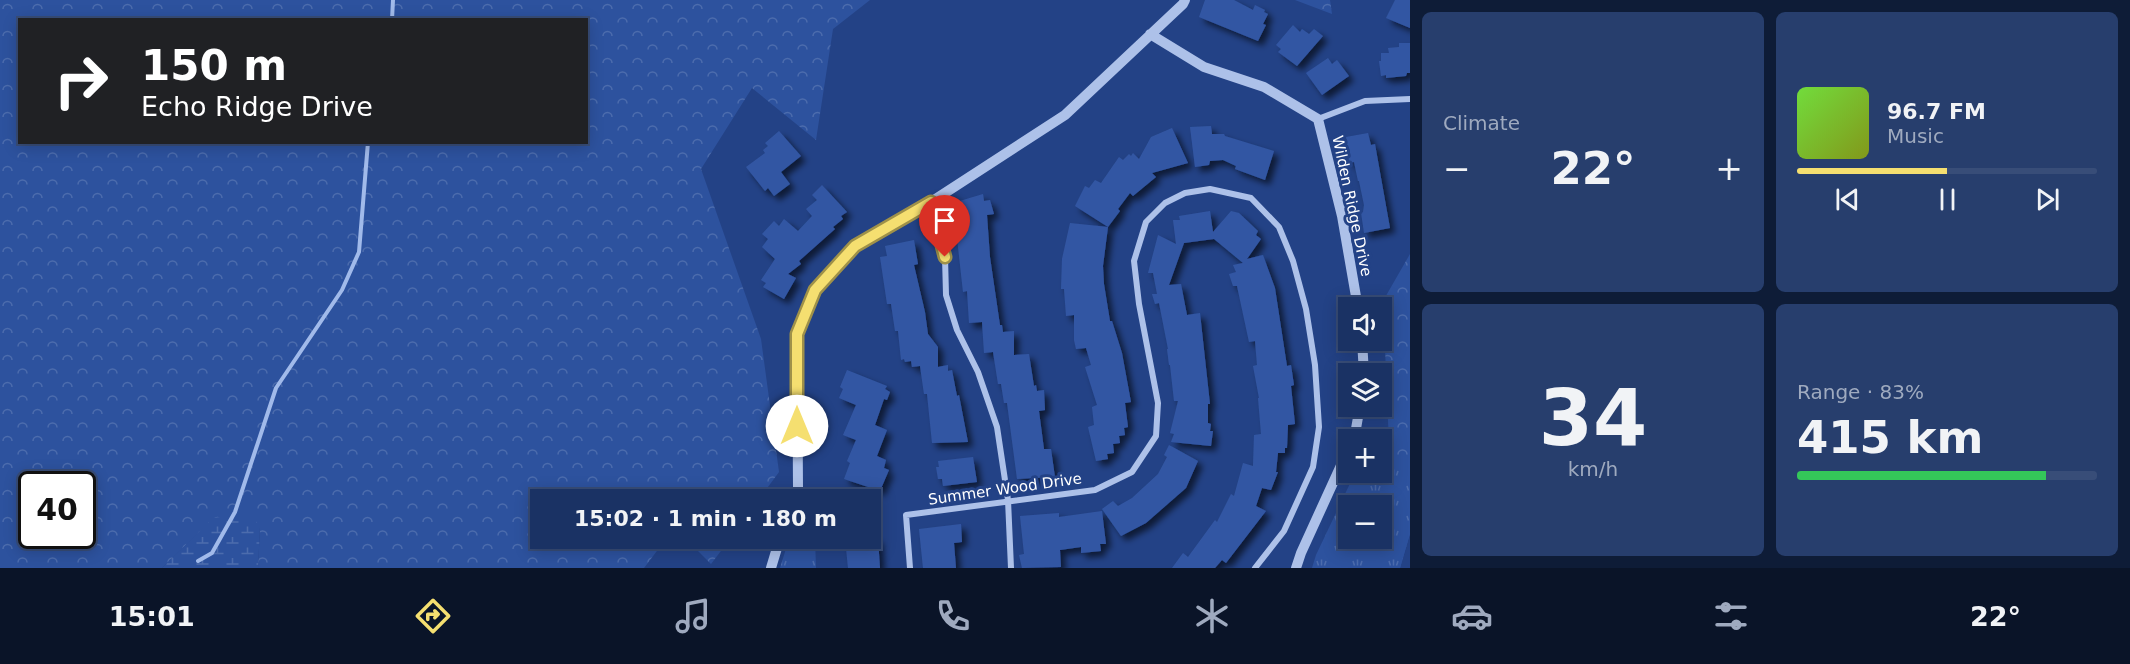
<!DOCTYPE html>
<meta charset="utf-8">
<style>
:root{--surface:#1a3264;--page:#273e6d;--text:#f1f3f6;--muted:#9faabf;--line:#384d78;--accent:#f5df70}
body{margin:0;font-family:"DejaVu Sans",sans-serif;background:var(--page);color:var(--text);height:100vh;display:flex;flex-direction:column;font-size:22px;white-space:nowrap}
*{box-sizing:border-box;margin:0}
p{font-size:20px;color:var(--muted)}
.icon{flex:none;width:33px;height:33px;fill:none;stroke:currentColor;stroke-width:2;stroke-linecap:round;stroke-linejoin:round}
.map{position:relative;flex:1;overflow:hidden}
.drawer{display:flex;flex-direction:column;gap:12px;padding:12px;background:#0e1c37;width:720px}
.drawer>*{flex:none}
.top-card{position:absolute;left:18px;top:18px;width:570px;height:126px;border-radius:0px;box-shadow:0 3px 15px #0003,0 0 0 2px var(--line);background:#202124;color:#fff;overflow:hidden}
.buttons{position:absolute;left:1338px;top:297px;display:grid;gap:12px}
.buttons a{display:grid;place-items:center;width:54px;height:54px;border-radius:0px;background:var(--surface);box-shadow:0 3px 15px #0003,0 0 0 2px var(--line);font-size:30px}
.speed{position:absolute;left:18px;top:471px;display:flex;gap:12px;font-size:30px;font-weight:700;text-align:center}
.speed>*{display:grid;place-content:center;width:78px;height:78px;border-radius:50%;background:var(--surface);box-shadow:0 3px 15px #0003,0 0 0 2px var(--line);line-height:1}
.speed .limit{border:3px solid #111;border-radius:9px;background:#fff;color:#111}
.pin{position:absolute;display:grid;place-items:center;width:51px;height:51px;color:#fff;margin:-62px -26px;border-radius:50% 50% 50% 0;rotate:-45deg;box-shadow:0 0 6px #0007}
.pin .icon{rotate:45deg}
.me{position:absolute;width:66px;margin:-33px;rotate:0deg;stroke-linejoin:round;filter:drop-shadow(0 0 4px #0008)}
.turn{display:flex;align-items:center;gap:21px;height:126px;padding:0 24px;font-size:27px}
.turn .icon{width:78px;height:78px;stroke-width:2.5}
.turn b{display:block;font-size:42px;line-height:51px}
.big{font-size:45px;font-weight:600;line-height:1.1}
.drawer .card{flex:1;display:flex;flex-direction:column;justify-content:center;gap:9px;min-width:0;padding:0 21px;border-radius:9px;background:var(--page)}
.drawer .dial{align-items:center;gap:0}
.dial b{font-size:78px;line-height:1}
.song{display:flex;align-items:center;gap:18px}
.cover{width:72px;height:72px;border-radius:9px;background:linear-gradient(135deg,hsl(100 70% 55%),hsl(70 70% 35%))}
.played{height:6px;border-radius:3px;background:linear-gradient(90deg,var(--accent) 50%,var(--line) 50%)}
.keys{display:flex;justify-content:space-around;direction:ltr}
.heat{display:flex;justify-content:space-between;align-items:center;font-size:33px;direction:ltr}
.charge{height:9px;border-radius:4px;background:linear-gradient(90deg,#34c759 83%,var(--line) 0)}
.drawer .tiles{flex:1;display:grid;gap:12px;grid-template-columns:repeat(2,1fr)}
.trip{position:absolute;left:530px;top:489px;width:351px;height:60px;border-radius:0px;background:var(--surface);box-shadow:0 3px 15px #0003,0 0 0 2px var(--line);font-weight:600;line-height:60px;text-align:center}
.tab-bar{display:flex;height:96px;justify-content:space-around;align-items:center;background:#0a1428;color:var(--muted)}
.tab-bar .icon{width:42px;height:42px}
.tab-bar .active{color:var(--accent)}
.tab-bar b{font-size:27px;color:var(--text)}
main{display:flex;flex:1;min-height:0}
.map>svg:first-child{display:block}
.forest{fill:url(#forest-crowns);fill-rule:evenodd}
.wetland{fill:url(#wetland-marsh)}
.park{fill:url(#park-tufts);fill-rule:evenodd}
.lines{fill:none;stroke-linecap:round;stroke-linejoin:round}
.stream{stroke:#a1baea;stroke-width:4}
.building{fill:#3357a3;filter:url(#shadow)}
.minor{stroke:#adc1e9;stroke-width:6}
.tertiary{stroke:#adc1e9;stroke-width:10}
.route-casing{stroke:#9f9149;stroke-width:15}
.route{stroke:#f5df70;stroke-width:10}
.labels{text-anchor:middle;stroke-width:6;stroke-linejoin:round;paint-order:stroke}
.street-label{font-size:15px;fill:#fff;stroke:#234286}
</style>
<main>
<div class="map">
<svg width="1410" height="568" viewBox="0 0 1410 568">
<defs>
<pattern id="forest-crowns" width="20" height="18" patternUnits="userSpaceOnUse" patternTransform="scale(1.5)"><rect width="20" height="18" fill="#2d529e"/><path d="M2 6a3 3 0 1 1 6 0M12 15a3 3 0 1 1 6 0" fill="none" stroke="#4c6cad"/></pattern>
<pattern id="wetland-marsh" width="20" height="14" patternUnits="userSpaceOnUse" patternTransform="scale(1.5)"><rect width="20" height="14" fill="#2d529e"/><path d="M1 5h8M5 5V1M11 12h8M15 12V8" fill="none" stroke="#4c6cad"/></pattern>
<pattern id="park-tufts" width="24" height="20" patternUnits="userSpaceOnUse" patternTransform="scale(1.5)"><rect width="24" height="20" fill="#2d529e"/><path d="M3 7l-1-3M5 7V3M7 7l1-3M15 17l-1-3M17 17v-4M19 17l1-3" fill="none" stroke="#4c6cad"/></pattern>
<filter id="shadow"><feDropShadow dx="5" dy="5" stdDeviation="3" flood-color="#0009"/></filter>
</defs>
<rect width="100%" height="100%" fill="#234286"/>
<path class="forest" d="M0,0h870l-37,29 -17,111 -64,-52 -51,81 60,170 18,133 -20,27 -219,1v38l126,1 -22,29h-386l2,-41 -47,-8 -51,49h-162zM20,20h566v122h-566zM32,484h50v52h-50z
M1295,0h35l2,14z
M1410,254v279l-10,35h-74l22,-30h34v-80l7,-14 -6,-143z
M686,539h44l-19,25z"/>
<path class="wetland" d="M250,513l10,14 -2,41h-96l51,-50z"/>
<path class="park" d="M1382,458l28,20v56l-10,34h-88l4,-13 39,-82 27,-1zM1348,506h34v32h-34z
M789,539h26l1,29h-36z"/>
<g class="lines">
<path class="stream" d="M392,20l1,-20
M198,561l14,-8 23,-41 41,-124 66,-98 17,-38 9,-110"/>
</g>
<path class="building" d="M1205,0h29l19,10 2,-5 10,5 -1,2 4,2 -5,10 3,1 -8,16 -59,-24z
M1395,0h15v28l-24,-10z
M1293,25l7,7 2,-3 7,5 5,-5 9,7 -26,30 -19,-14 3,-3 -5,-4z
M1399,43h11v30h-3l-1,3 -20,2v-3l-5,1 -2,-15h2v-8h8l-1,-5 11,-1z
M1328,58l4,6 5,-4 12,16 -27,19 -16,-22z
M1211,126l1,8h12l1,2 49,15 -9,29 -30,-11 1,-3 -13,-6 -13,1 -1,4 -14,2 -5,-40z
M1172,128l16,35 -36,10 4,4 -23,19 -3,-3 -12,16 2,2 -12,16 -33,-21 10,-20 4,2 6,-8 6,3 18,-26 4,3 6,-6 2,2 2,-3 6,6 12,-22z
M779,131l22,25 -20,16 9,12 -16,12 -6,-8 -3,3 -19,-24 19,-14 -2,-3 5,-4 -3,-3z
M1368,133l3,12 4,-1 15,84 -26,5 -3,-21h2l1,-7 -5,-24h-1l-4,-19 -5,1 -3,-26z
M822,185l25,27 -6,4 2,3 -10,8 2,2 -36,32 2,3 -13,10 8,4 -12,21 -21,-12 3,-4 -5,-3 14,-21 -13,-12 6,-8 -6,-5 12,-13 5,5 5,-7 14,12 14,-15 -6,-7 11,-9 -5,-5z
M983,194l1,7 6,-1 4,14 -7,1 3,42 10,68h2l1,7 11,-1v24l15,-1 5,32 2,-1 1,6 7,-1 1,20 -6,1 5,38h7l4,28 -38,2 -10,-76h-3l-3,-19h-3l-5,-32 -9,1 -2,-31 -13,1 -2,-32 -4,1 -8,-72h-3l-2,-9 4,-1 -1,-7z
M1210,211l3,21 18,-21 8,2 19,18 -2,4 5,4 -14,20 16,-4 12,33 12,78 4,-1 3,20 -3,1 4,38 -7,1 -1,23h-2v5h-7l-2,19h2l-7,18 -9,-2 -6,18 10,5 -40,52 -4,-3 -7,8h-43l11,-15 5,4 27,-37 2,2 14,-28 3,2 9,-33 10,3 1,-31 7,-1 -3,-36h1l-6,-32 4,-1 -2,-24 -6,1 -12,-56h-4l-4,-12 7,-2 -3,-7 10,-2 -29,-24 -30,4 -15,42 12,-1 6,31 13,-2 10,91h-2v19l3,1 -1,7h3l-2,15 -40,-4 3,-8 -4,-1 8,-32h-4l-4,-36h-1l-2,-16h1l-9,-46 -4,1 -3,-10h5l-4,-21h-5l10,-38 18,9 -3,-24h7l-1,-4z
M1070,223l38,4 -5,39 1,18 6,37h2l10,32 9,49 -6,1 3,24 -4,1 1,7 -6,1 1,7 -7,1 1,9 -7,1 1,5 -12,2 -8,-34 6,-2 -2,-18 5,-2 -12,-38 6,-2 -5,-17 -10,1 -2,-9v-25l-8,1 -2,-27h-3l1,-30z
M914,240l4,24 -4,1 11,47 3,22 10,13v20l10,-2v6l4,-1 5,26 2,-1 9,47 -36,1 -5,-49h-3l-4,-28 -8,1 -1,-6 -6,1 -1,-3 -3,1 -3,-29h-3l-4,-27h-4l-7,-47 7,-1 -2,-10z
M847,370l40,16 -2,3 5,3 -3,8 -3,-1 -9,26 12,5 -10,26 9,4 -2,8 5,2 -9,21 -36,-12 6,-16 -3,-2 9,-21 -13,-5 13,-30 -17,-7 4,-9 -3,-2z
M1169,445l29,16 -12,27 -40,35 -25,13 -19,-27 11,-8 5,5 14,-8 26,-24 9,-17 -3,-2z
M973,457l4,25 -34,4 -1,-7h-4l-2,-12h3l-1,-6z
M1102,511l4,33h-6l1,7 -20,2v-6l-21,3 1,17 -39,1 -3,-13 5,-1 -4,-38 39,-3v4z
M961,524l1,18 -8,1 2,25h-33l-4,-39z
M845,538h33l2,30h-32z"/>
<g class="lines">
<path class="minor" d="M1318,119l47,-18 45,-2
M931,202l14,55 1,38 11,35 21,42 19,55 11,73 3,68
M910,568l-4,-53 189,-25 37,-18 24,-36 2,-33 -19,-99 -5,-43 12,-39 19,-19 20,-10 25,-4 41,9 28,29 14,34 13,48 9,56 4,62 -6,40 -29,64 -29,37"/>
<path class="tertiary" d="M1150,34l54,33 60,20 54,32 24,97 16,92
M1362,340l2,34
M1354,440l6,-34
M794,500l4,-12 -1,-154 18,-44 40,-44 76,-44 134,-87 118,-111 2,-4
M771,568l9,-30
M1296,568l5,-15 47,-103"/>
</g>
<g class="lines">
<g class="route-casing">
<path id="route" d="M797,426v-92l18,-44 40,-44 76,-44 14,55"/>
</g>
<use href="#route" class="route"/>
</g>
<g class="labels">
<g class="street-label">
<text transform="translate(1352 206) rotate(78)" y="5">Wilden Ridge Drive</text>
<text transform="translate(1005 489) rotate(-8)" y="5">Summer Wood Drive</text>
</g>
</g>
</svg>
<div class="buttons">
<a><svg class="icon" aria-label="sound" viewBox="0 0 24 24"><path d="M4 9h4l5-4v14l-5-4H4zM17 9q2 3 0 6"/></svg></a>
<a><svg class="icon" aria-label="layers" viewBox="0 0 24 24"><path d="M12 4l9 5-9 5-9-5zM3 14l9 5 9-5"/></svg></a>
<a>+</a>
<a>−</a>
</div>
<div class="speed"><div class="limit">40</div></div>
<div class="pin" style="left:945px;top:257px;background:#d93025"><svg class="icon" aria-label="arrive" viewBox="0 0 24 24"><path d="M6 21V4h12l-3 4 3 4H6"/></svg></div>
<svg class="me" style="left:797px;top:426px" viewBox="-20 -20 40 40"><circle r="19" fill="#fff"/><path d="M0-13L10 11 0 6-10 11z" fill="#f5df70"/></svg>
<div class="trip">15:02 · 1 min · 180 m</div>
<div class="top-card">
<div class="turn"><svg class="icon" aria-label="right" viewBox="0 0 24 24"><path d="M7 20v-9h11M14 6l5 5-5 5"/></svg><div><b>150 m</b>Echo Ridge Drive</div></div>
</div>
</div>
<section class="drawer">
<div class="tiles">
<div class="card"><p>Climate</p>
<div class="heat"><a>−</a><b class="big">22°</b><a>+</a></div>
</div>
<div class="card">
<div class="song"><i class="cover"></i><div><b>96.7 FM</b><p>Music</p></div></div>
<div class="played"></div>
<div class="keys"><svg class="icon" aria-label="previous" viewBox="0 0 24 24"><path d="M18 5L8 12l10 7zM5 5v14"/></svg><svg class="icon" aria-label="pause" viewBox="0 0 24 24"><path d="M8 5v14M16 5v14"/></svg><svg class="icon" aria-label="next" viewBox="0 0 24 24"><path d="M6 5l10 7-10 7zM19 5v14"/></svg></div>
</div>
<div class="card dial"><b>34</b><p>km/h</p></div>
<div class="card"><p>Range · 83%</p><b class="big">415 km</b><div class="charge"></div></div>
</div>
</section>
</main>
<nav class="tab-bar">
<b>15:01</b>
<svg class="icon active" aria-label="directions" viewBox="0 0 24 24"><path d="M12 3l9 9-9 9-9-9zM9 14v-3h6M13 9l2 2-2 2"/></svg>
<svg class="icon" aria-label="music" viewBox="0 0 24 24"><path d="M9 18V5l10-2v13"/><circle cx="6" cy="18" r="3"/><circle cx="16" cy="16" r="3"/></svg>
<svg class="icon" aria-label="phone" viewBox="0 0 24 24"><path d="M5 4h4l2 5-3 2q2 4 5 5l2-3 5 2v4C11 20 4 13 5 4z"/></svg>
<svg class="icon" aria-label="climate" viewBox="0 0 24 24"><path d="M12 3v18M4 7l16 10M4 17L20 7"/></svg>
<svg class="icon" aria-label="car" viewBox="0 0 24 24"><path d="M5 17H2v-5l4-1 3-4h7l3 4 3 1v5h-3M9 17h6M6 11h13"/><circle cx="7" cy="17" r="2"/><circle cx="17" cy="17" r="2"/></svg>
<svg class="icon" aria-label="filters" viewBox="0 0 24 24"><path d="M4 7h16M4 17h16"/><circle cx="9" cy="7" r="2"/><circle cx="15" cy="17" r="2"/></svg>
<b>22°</b>
</nav>
